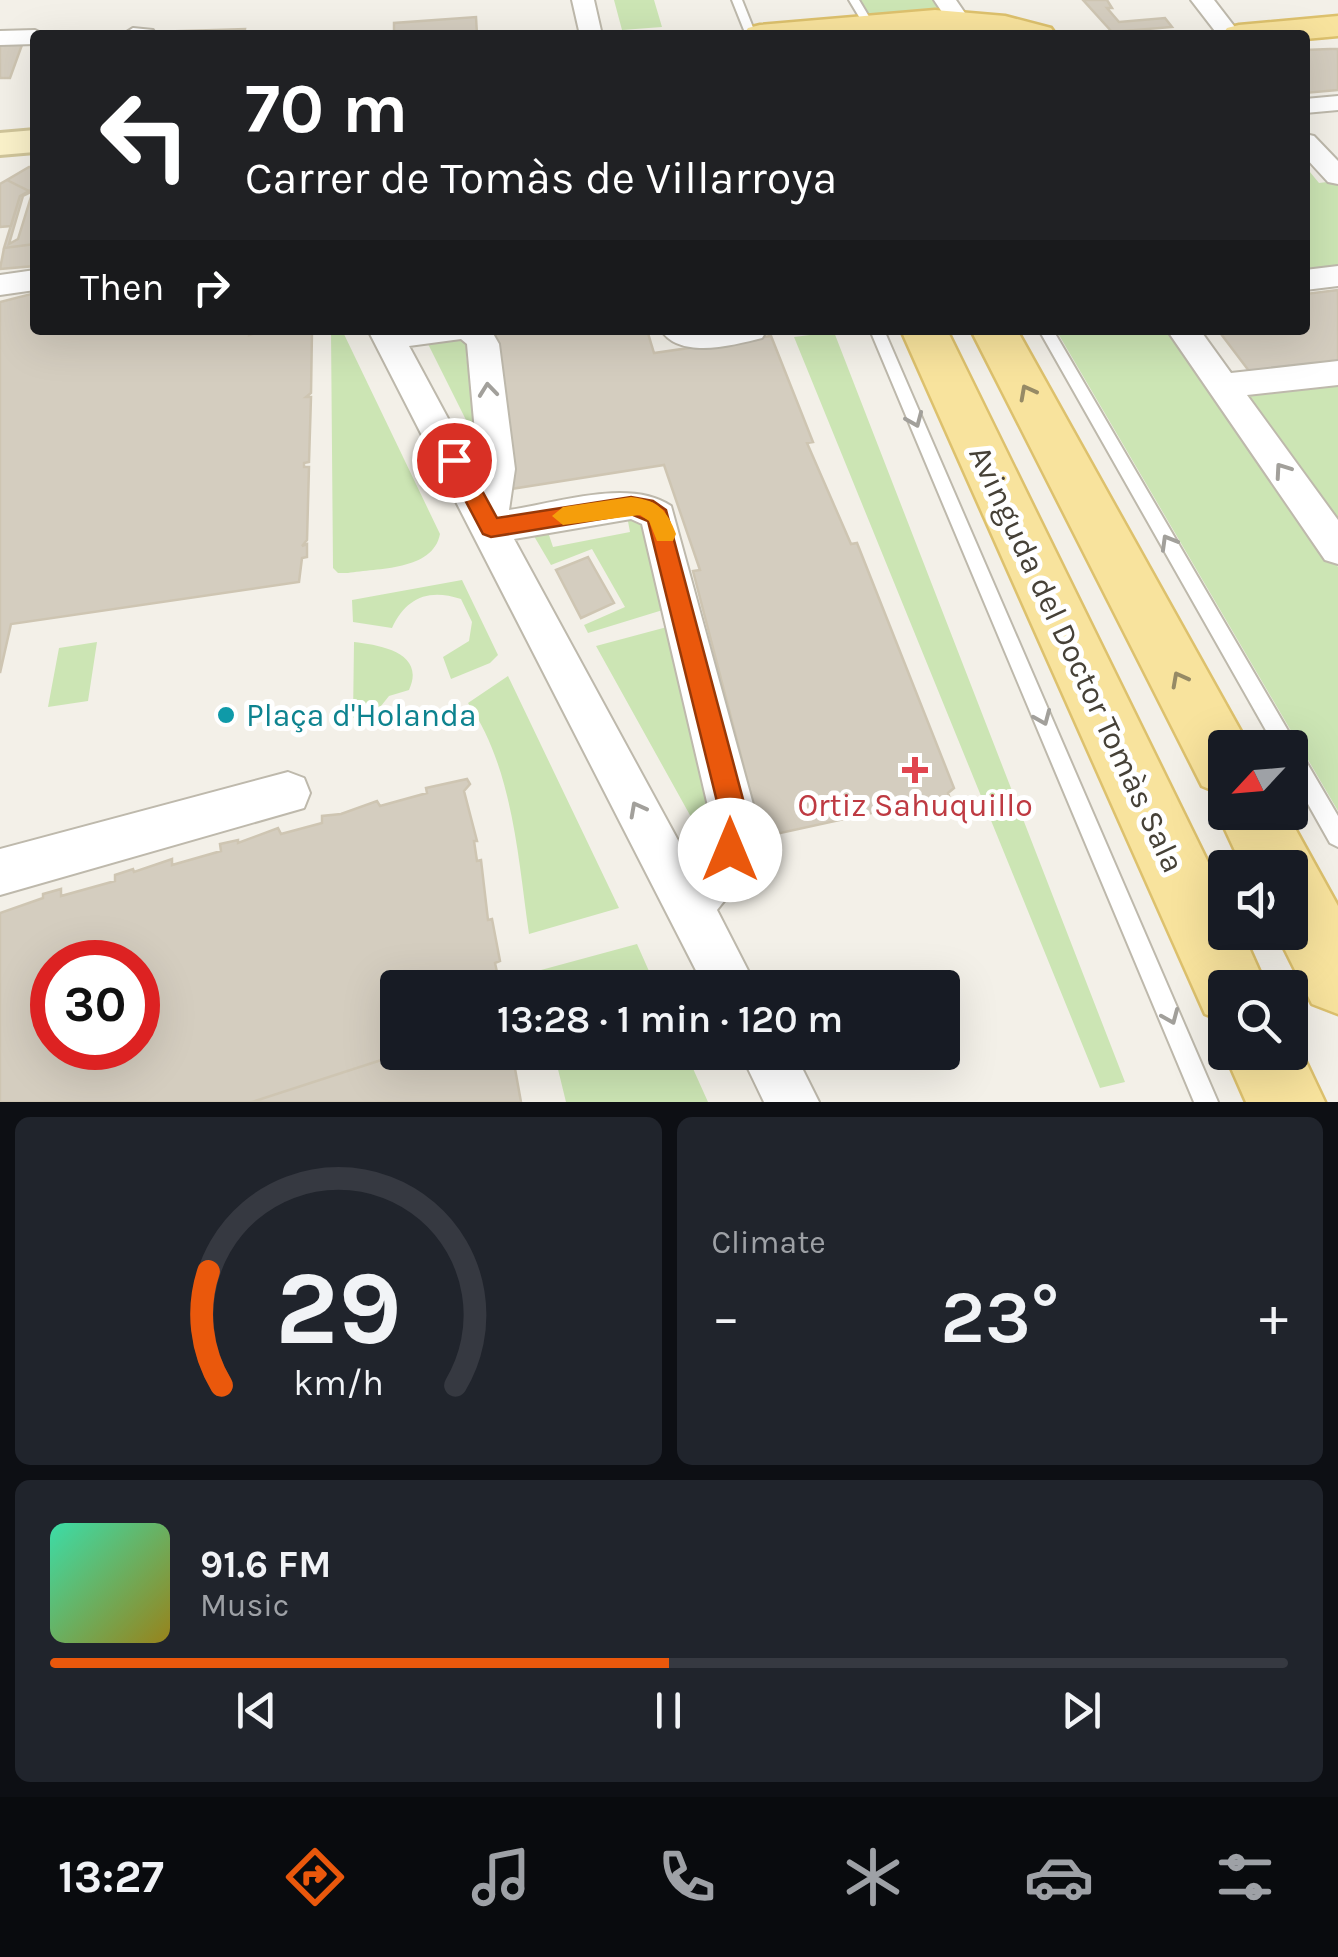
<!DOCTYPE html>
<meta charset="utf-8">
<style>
:root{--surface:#171b24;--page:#20242c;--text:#f1f3f6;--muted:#9ea1a6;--line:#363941;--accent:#ea580c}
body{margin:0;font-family:Karla,sans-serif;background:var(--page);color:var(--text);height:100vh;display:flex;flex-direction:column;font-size:38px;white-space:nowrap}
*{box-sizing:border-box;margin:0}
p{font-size:32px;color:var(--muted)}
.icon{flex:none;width:55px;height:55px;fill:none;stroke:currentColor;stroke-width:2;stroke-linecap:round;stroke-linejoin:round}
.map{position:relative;height:1102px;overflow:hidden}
.sheet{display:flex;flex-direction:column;gap:15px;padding:15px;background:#0d0f14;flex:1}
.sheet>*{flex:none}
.top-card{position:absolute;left:30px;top:30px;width:1280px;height:305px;border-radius:10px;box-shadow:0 10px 40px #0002;background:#202124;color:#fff;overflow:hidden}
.needle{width:65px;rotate:244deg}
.buttons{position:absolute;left:1208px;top:730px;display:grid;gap:20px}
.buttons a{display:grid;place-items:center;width:100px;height:100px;border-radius:10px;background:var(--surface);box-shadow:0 10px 40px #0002;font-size:50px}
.speed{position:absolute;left:30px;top:940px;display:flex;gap:20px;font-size:50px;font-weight:700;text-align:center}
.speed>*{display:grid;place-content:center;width:130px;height:130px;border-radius:50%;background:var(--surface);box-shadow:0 10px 40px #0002;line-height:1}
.speed .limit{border:15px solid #d22;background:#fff;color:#111}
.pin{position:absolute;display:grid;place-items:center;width:85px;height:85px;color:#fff;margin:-42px;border:5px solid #fff;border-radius:50%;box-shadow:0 2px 10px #0007}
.me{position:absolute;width:110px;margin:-55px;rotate:0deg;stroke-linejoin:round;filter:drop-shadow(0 0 8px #0008)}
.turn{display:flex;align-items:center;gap:35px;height:210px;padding:0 50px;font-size:45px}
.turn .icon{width:130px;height:130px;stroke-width:2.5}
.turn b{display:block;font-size:70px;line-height:85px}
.then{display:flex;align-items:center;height:95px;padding:0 50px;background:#0003;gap:20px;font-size:38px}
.big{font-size:75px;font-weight:600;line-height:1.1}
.sheet .tile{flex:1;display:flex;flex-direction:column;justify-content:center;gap:15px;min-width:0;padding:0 35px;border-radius:15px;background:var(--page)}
.sheet .dial{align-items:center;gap:0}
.dial svg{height:260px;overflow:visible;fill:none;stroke:var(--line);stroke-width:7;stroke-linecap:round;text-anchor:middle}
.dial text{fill:var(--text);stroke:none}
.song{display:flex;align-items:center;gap:30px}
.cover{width:120px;height:120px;border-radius:15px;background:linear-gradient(135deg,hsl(160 70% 55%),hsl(50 70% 35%))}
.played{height:10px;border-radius:5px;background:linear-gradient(90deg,var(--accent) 50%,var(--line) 50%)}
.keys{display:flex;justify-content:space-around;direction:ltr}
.heat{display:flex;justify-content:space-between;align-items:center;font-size:55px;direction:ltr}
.sheet .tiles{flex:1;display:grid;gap:15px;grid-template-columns:1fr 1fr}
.tile:last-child{grid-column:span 2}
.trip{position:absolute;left:380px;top:970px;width:580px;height:100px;border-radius:10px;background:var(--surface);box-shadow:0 10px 40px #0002;font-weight:600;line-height:100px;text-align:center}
.tab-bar{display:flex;height:160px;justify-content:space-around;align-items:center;background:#090b0e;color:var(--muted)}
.tab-bar .icon{width:70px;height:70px}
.tab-bar .active{color:var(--accent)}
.tab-bar b{font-size:45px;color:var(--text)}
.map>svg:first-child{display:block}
.green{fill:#cce5b4}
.building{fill:#d4cdbf;stroke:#cec5b2;stroke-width:2.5;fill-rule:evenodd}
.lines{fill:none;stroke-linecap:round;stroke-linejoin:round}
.lane-casing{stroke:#beb9ac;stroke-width:4}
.street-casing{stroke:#beb9ac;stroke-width:4}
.secondary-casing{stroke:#d0c59a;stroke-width:6}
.primary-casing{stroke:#ddc16d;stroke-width:5}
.lane{fill:#fff;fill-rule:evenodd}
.street{fill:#fff;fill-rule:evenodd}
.secondary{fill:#fbf2ca;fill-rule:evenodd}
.primary{fill:#f8e39d;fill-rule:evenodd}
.oneway{stroke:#a2a09b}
.oneway2{stroke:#968a65}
.route{fill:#ea580c;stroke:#983908;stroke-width:2.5}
.slow{fill:#f59e0b}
.culture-dot{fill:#0f9aa8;stroke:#fff;stroke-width:4}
.health-dot{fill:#e0444e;stroke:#fff;stroke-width:4}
.labels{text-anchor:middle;stroke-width:10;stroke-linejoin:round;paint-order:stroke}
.street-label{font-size:32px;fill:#464137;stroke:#fff}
.culture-label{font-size:32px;fill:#0d838f;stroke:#fff;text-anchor:start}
.health-label{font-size:32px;fill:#be3a42;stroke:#fff}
</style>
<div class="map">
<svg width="1338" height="1102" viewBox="0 0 1338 1102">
<rect width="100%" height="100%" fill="#f3f0e8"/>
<path class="green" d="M614,0h40l8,27 -40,3z
M859,0h79l7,11 -76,5z
M1305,166l14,17 16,-2 3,3v86l-33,3z
M331,330h11l98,204c-7,37 -63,34 -92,39h-10l-5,-5z
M1056,330h118l164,237v244z
M834,332l291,750 -25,6 -306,-751z
M464,336l8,13 -6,6 13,91 -53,-106z
M1338,373v145h-7l-96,-133z
M627,516l21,3 18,90 -78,24 -4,-8 41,-18 -33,-58 -41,16 -20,-34 16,-2 6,18 77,-15z
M462,580l36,75 -8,8 -39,16 -8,-22 26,-16 3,-19 -11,-23c-33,-11 -55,-1 -69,29l-39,-6 -1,-22z
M667,627l50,159 -6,67 -115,-207z
M97,642l-9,59 -40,6 11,-59z
M354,642c27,3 72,11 55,48l-20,6 -16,20 -20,2z
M508,676l111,232 -90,26c-11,-76 -16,-166 -61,-231z
M637,944l19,43h-117l-3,-12 5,-5z
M554,1053h132l22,49h-142z"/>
<path class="building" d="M1083,0h24l5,8h-5l12,14 46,-4 7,9 -60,5z
M476,17l1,18h-83v-12z
M245,29l-1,6h-92v-3z
M23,42l-13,36h-10v-35z
M1330,49h8v41l-33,3v-43z
M29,167h6v21l-6,3 -22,-11z
M7,180l22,11 -9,5 -9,30 -11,1v-43z
M31,192l-8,4 -14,48 9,-5 13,-42 4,-2v49l-31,4 16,-52z
M35,244v22l-35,3 4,-21z
M1338,290v71l-89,10 -31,-41h87v-36z
M35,293v37h214v5l18,-5h45l-1,63 -5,4h5l-2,65 -5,1v4h5l-2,73 -5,6 5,-2v13l-5,1 -3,24 -288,42 -11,49v-371z
M495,330h152l7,23 117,-17 42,106 -6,1 44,101 6,-1 97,245 -6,5 1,3 -187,41 -69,-266 7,-1 -36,-105 -153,24z
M588,557l26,46 -33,15 -25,-48z
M467,779l3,5 -6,7 13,50h-3l3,20 4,-1 7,60 4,-1 8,42 -5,2 4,18 4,-2 5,9h-110v64h8l-154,50h-252v-189l43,-15v-4l18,-5v7l54,-15v-6l18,-6 1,3 38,-13v6l49,-14 -1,-7 18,-4v3l40,-15 3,6 41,-11v-7l19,-2 36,-13 3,5 47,-13 -1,-5zM52,962h86v86h-86z
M406,1052h106l9,50h-269z"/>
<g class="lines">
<g class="lane-casing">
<path id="lane" d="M732,0h10l14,35h-10z
M849,0h10l21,35h-10z
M870,330h14l334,772h-24z
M1039,330h14l285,486v31l-8,-4 -40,-71v-24h-14z"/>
</g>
<g class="street-casing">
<path id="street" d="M572,0h22l8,35h-22z
M934,0h22l13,19 -11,7 -8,-2z
M1191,0h23l27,35h-23z
M133,28l20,2 3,5h-34z
M35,30l10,5h-10v9l-35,1v-14z
M1338,96v14l-33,3v-14z
M1305,134l9,2 24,25v23l-10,-2 -23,-25z
M1338,266v20l-33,4v-20z
M35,270v20l-35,5v-20z
M368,330h123l8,14 16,125 -6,41c48,-7 121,-32 162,-4l86,313c-3,34 -18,65 -40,91l40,78h-52zM461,339l6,5 12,132 -70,-130zM631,519l11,5 69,295 -4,25 -15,22 -178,-327z
M661,330h106l-5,8c-28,7 -82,22 -101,-8z
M1167,330h33l31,43 107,-12v24l-91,10 91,125v44l-13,-4z
M288,772l16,6 6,15 -6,15 -304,87v-46z
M740,1052h54l25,50h-55z"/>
</g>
<g class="secondary-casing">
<path id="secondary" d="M35,130v22l-35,3v-22z"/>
</g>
<g class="primary-casing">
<path id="primary" d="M935,10l70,6 46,12 5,7 -121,-5 -192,5 5,-7 12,-3z
M1338,16v20l-33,3v-4h-83l5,-7 12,-3z
M901,330h46l278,567v35h17l25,56h-42v34l-20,-8z
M971,330h46l231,414 1,4h-24v64h61l52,94v108l-26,-10 -36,-72h14v-64h-47l-26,-56 7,-17 -22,-9z
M1290,1028l35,74h-79l-22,-50 1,-2 65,2z"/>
</g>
<use href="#lane" class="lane"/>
<use href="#street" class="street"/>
<use href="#secondary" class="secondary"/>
<use href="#primary" class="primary"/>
</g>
<defs><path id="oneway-chevron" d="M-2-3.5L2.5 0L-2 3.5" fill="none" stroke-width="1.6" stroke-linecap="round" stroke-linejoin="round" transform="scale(2.5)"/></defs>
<g class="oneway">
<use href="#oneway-chevron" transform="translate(488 390) rotate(-96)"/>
<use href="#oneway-chevron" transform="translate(915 420) rotate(67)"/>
<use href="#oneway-chevron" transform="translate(1282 470) rotate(-125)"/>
<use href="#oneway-chevron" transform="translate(1168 542) rotate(-120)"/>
<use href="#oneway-chevron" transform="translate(1043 718) rotate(67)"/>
<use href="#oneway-chevron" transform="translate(637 809) rotate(-118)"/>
<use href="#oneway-chevron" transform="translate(1171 1017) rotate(67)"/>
</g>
<g class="oneway2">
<use href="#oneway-chevron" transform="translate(1027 392) rotate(-118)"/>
<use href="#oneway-chevron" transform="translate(1179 679) rotate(-118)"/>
</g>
<path class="route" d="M454,452l8,2 35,64 134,-21 22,4 13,9 82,308 -9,41 -9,4 -10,-4 -4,-9 5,-32 -73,-297 -17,-7 -140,23 -8,-3 -39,-74z"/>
<path class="slow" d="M631,497c27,3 36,13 45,37l-3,7h-16l-8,-20 -9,-6 -77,10 -11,-9 11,-9z"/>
<circle class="culture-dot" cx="226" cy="715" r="10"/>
<path class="health-dot" d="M910 755h10v10h10v10h-10v10h-10v-10h-10v-10h10z"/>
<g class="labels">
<g class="street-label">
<text transform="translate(1077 659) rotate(65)" y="11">Avinguda del Doctor Tomàs Sala</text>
</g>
<g class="culture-label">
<text x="246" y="726">Plaça d'Holanda</text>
</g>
<g class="health-label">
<text x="915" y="816">Ortiz Sahuquillo</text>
</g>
</g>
</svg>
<div class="buttons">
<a><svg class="needle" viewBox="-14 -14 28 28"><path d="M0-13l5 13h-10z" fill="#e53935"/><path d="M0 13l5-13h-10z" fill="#9ea1a6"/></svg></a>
<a><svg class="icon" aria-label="sound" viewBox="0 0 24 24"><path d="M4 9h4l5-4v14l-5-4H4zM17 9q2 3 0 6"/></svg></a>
<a><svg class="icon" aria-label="search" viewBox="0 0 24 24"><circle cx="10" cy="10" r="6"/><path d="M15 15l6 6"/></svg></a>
</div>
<div class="speed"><div class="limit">30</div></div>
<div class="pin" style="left:454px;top:460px;background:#d93025"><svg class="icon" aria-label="arrive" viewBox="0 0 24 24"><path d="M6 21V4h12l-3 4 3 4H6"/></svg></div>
<svg class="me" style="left:730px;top:850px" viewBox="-20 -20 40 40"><circle r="19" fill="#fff"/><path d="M0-13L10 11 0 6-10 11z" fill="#ea580c"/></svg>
<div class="trip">13:28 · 1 min · 120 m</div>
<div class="top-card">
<div class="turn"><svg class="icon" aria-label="left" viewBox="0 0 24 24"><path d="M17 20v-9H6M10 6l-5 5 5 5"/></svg><div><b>70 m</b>Carrer de Tomàs de Villarroya</div></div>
<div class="then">Then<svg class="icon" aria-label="right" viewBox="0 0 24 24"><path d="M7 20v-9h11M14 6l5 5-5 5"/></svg></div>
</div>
</div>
<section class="sheet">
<div class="tiles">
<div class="tile dial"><svg viewBox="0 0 100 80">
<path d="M14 69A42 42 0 1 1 86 69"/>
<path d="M14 69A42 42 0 0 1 10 34" stroke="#ea580c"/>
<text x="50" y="56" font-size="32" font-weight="700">29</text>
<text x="50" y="72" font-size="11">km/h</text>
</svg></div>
<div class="tile"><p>Climate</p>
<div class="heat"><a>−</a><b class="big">23°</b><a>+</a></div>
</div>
<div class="tile">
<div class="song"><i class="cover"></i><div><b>91.6 FM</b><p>Music</p></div></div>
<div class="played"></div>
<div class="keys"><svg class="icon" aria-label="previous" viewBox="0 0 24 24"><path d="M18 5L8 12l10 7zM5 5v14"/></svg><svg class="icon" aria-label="pause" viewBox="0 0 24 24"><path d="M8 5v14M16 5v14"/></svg><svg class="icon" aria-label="next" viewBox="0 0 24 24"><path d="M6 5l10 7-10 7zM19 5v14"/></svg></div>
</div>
</div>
</section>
<nav class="tab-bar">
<b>13:27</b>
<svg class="icon active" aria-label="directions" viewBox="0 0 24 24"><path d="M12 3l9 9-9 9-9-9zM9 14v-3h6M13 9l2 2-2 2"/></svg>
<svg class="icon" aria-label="music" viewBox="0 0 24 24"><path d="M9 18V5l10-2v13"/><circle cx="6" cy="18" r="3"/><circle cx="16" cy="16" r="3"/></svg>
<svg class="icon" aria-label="phone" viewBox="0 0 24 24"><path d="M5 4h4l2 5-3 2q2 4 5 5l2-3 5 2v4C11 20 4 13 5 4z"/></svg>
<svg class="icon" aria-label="climate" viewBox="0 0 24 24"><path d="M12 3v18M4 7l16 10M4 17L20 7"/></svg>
<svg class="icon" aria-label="car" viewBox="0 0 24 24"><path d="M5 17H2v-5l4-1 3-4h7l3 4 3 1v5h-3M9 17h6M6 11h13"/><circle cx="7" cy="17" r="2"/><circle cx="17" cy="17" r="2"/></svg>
<svg class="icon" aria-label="filters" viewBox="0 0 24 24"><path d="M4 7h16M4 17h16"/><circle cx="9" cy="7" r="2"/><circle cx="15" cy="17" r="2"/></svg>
</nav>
